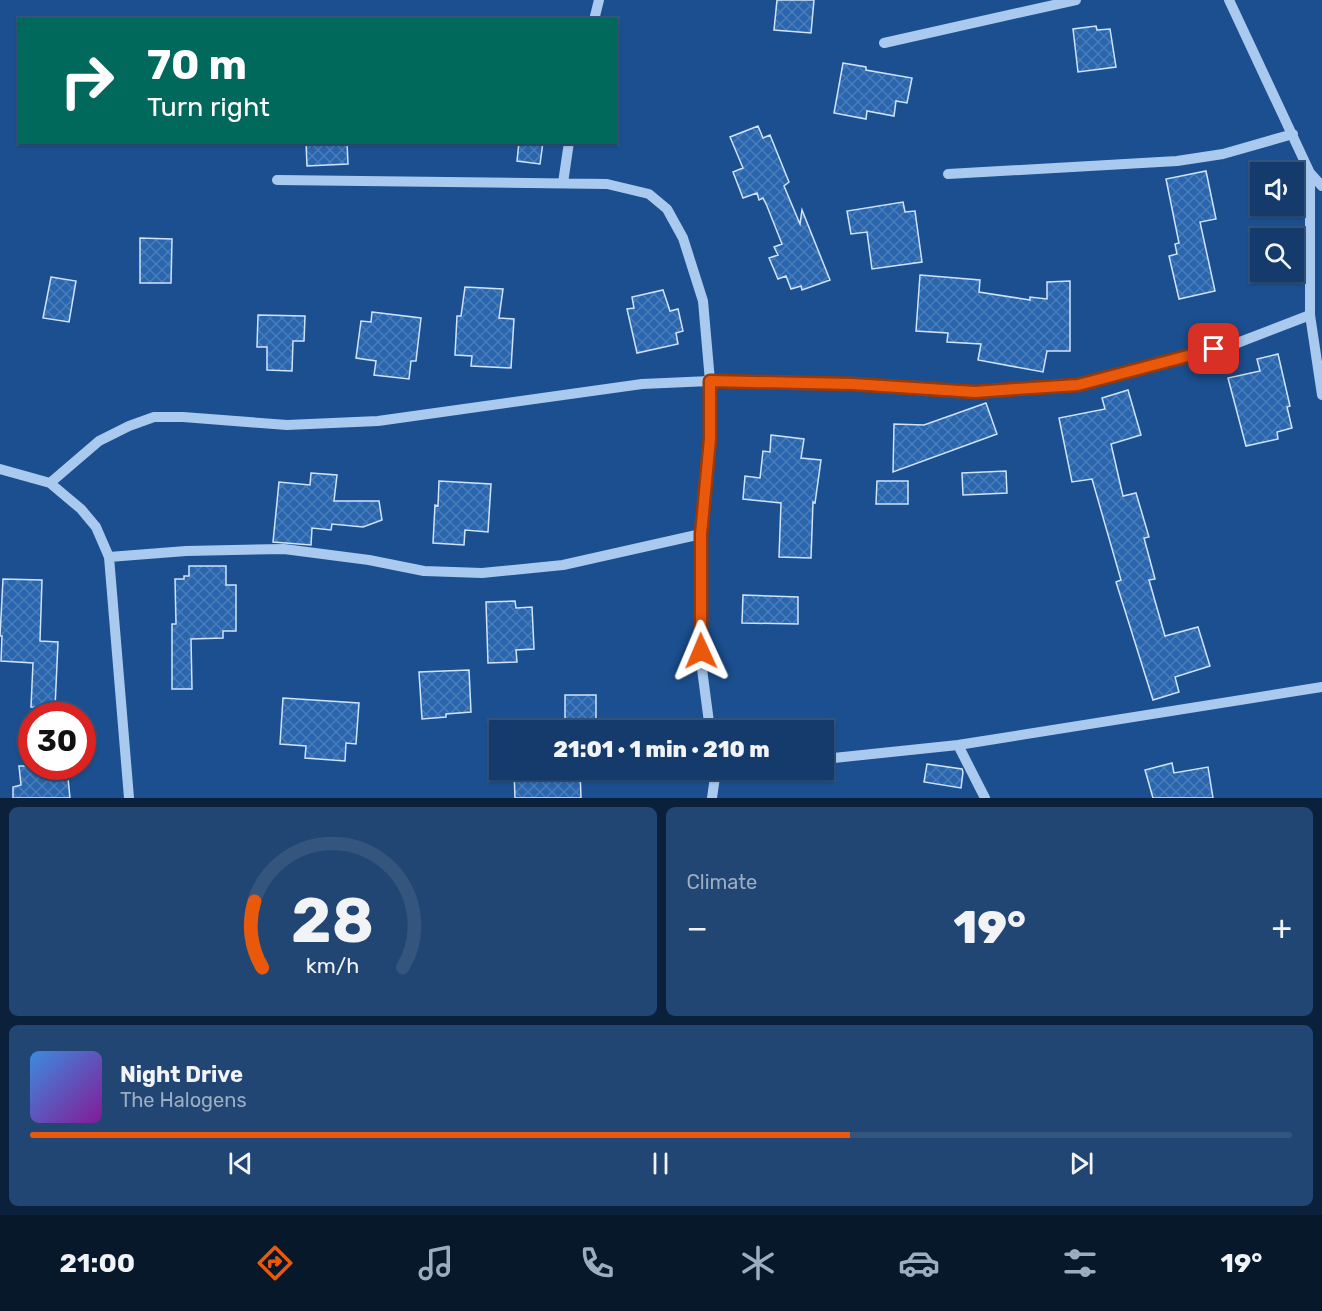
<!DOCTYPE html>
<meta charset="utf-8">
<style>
:root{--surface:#143b6b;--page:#214673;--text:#f1f3f6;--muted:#9dadc1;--line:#33557e;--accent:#ea580c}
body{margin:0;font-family:Rubik,sans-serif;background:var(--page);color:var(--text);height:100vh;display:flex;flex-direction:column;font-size:22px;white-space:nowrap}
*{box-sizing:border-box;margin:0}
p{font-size:20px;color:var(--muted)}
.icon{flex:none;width:33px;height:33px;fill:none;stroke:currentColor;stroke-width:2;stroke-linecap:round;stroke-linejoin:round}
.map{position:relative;height:798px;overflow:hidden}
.panel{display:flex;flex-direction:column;gap:9px;padding:9px;background:#0b203b;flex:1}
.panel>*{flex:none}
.top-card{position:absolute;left:18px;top:18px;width:600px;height:126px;border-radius:0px;box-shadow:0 2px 4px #0004,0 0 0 2px var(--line);background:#00695c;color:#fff;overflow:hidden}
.fabs{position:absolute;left:1250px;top:162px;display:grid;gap:12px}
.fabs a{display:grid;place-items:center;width:54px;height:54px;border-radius:0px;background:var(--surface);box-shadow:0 2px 4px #0004,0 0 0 2px var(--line);font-size:30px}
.speed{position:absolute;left:18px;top:702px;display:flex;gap:12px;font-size:30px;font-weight:700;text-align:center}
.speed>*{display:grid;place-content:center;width:78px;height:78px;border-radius:50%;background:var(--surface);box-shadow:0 2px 4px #0004,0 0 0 2px var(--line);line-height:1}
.speed .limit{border:9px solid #d22;background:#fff;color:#111}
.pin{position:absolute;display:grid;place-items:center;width:51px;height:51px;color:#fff;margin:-26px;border-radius:12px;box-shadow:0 3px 9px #0006}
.me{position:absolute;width:66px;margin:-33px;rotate:359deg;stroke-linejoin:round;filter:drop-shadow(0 0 4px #0008)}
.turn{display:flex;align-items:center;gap:21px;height:126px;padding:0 30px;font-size:27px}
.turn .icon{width:78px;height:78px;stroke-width:2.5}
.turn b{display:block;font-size:42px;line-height:51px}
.big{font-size:45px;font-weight:800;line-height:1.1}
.panel .widget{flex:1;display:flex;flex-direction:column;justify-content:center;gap:9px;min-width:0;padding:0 21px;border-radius:9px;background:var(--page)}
.panel .dial{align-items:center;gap:0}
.dial svg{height:156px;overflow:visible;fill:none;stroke:var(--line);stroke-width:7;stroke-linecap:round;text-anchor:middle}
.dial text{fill:var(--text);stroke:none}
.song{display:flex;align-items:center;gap:18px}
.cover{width:72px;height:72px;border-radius:9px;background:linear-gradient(135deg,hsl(210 70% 55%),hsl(290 70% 35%))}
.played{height:6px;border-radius:3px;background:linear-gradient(90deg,var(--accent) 65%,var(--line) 65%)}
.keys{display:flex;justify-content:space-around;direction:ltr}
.heat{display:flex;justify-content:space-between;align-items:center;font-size:33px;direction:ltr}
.panel .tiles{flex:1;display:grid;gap:9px;grid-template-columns:1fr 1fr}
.widget:last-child{grid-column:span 2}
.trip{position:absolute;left:489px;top:720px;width:345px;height:60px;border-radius:0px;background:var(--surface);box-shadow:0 2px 4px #0004,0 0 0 2px var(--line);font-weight:800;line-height:60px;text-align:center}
.menu{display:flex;height:96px;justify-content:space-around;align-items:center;background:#08182b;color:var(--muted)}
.menu .icon{width:42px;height:42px}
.menu .on{color:var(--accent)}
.menu b{font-size:27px;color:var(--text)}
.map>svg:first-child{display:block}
.building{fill:url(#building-cross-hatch);stroke:#cfe3fa;stroke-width:1.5}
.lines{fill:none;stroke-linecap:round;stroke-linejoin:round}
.minor{stroke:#a9c9ee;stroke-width:10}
.route-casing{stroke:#983908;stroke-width:15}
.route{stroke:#ea580c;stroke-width:10}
</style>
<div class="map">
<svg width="1322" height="798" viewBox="0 0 1322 798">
<defs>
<pattern id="building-cross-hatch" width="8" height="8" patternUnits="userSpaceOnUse" patternTransform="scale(1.5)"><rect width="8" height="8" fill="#2a66ad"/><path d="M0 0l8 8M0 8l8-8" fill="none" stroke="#4a7db9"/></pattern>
</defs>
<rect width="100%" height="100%" fill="#1b4f8f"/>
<path class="building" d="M777,0h37l-3,33 -37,-3z
M1096,26l1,4 13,-1 6,38 -38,5 -5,-43z
M843,63l23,4v3l46,8 -5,25 -11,-2 -2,15 -27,-5 -1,8 -32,-6z
M758,126l5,12 7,-3 19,47 -5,4 16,38 2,-14 28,70 -28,10 -1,-4 -10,3 -5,-13 -8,3 -9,-21 9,-3 -4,-8 8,-3 -15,-38 -4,-8 -4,2 -2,-7 -14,5 -10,-26 10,-4 -13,-31z
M306,142h41l1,22 -41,2z
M519,142h24l-3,22 -23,-3z
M1206,171l10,48 -16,3 15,69 -36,8 -10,-43 8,-2 -2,-10 4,-1 -13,-64z
M903,202l2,10 10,-1 7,51 -50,7 -5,-37 -16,2 -4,-23z
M140,238l32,1 -1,44h-31z
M920,275l60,5 -1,12 51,8v-3l17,2v-17l23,-1v70h-23l-4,21 -65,-12 3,-16 -34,-2 1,-9 -32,-2z
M51,277l25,4 -7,41 -26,-4z
M465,287l38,2 -4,29 15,1 -3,49 -40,-2 1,-10 -17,-1 2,-39h4z
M663,290l7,21 8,-2 5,22 -7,2 2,11 -41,9 -10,-44 7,-1 -2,-11z
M372,312l49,6 -5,43h-5l-2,18 -35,-4 2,-14 -20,-3 5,-37 10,1z
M258,315l47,1 -1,25h-11l-1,30 -25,-1v-23h-10z
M1278,354l12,52 -3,1 5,21 -15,4 1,7 -32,7 -18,-68 32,-7 -3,-12z
M1128,390l13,45 -30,9 12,52 13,-3 13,44 -5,1 11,41 -6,1 16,56 33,-9 12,39 -35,11 4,15 -26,8 -37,-118 5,-2 -29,-101 -20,3 -13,-64 46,-9 -3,-11z
M986,403l11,31 -104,38 1,-48 30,1z
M771,435l33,4 -3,19 20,2 -6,43 -2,-1 -2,56 -32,-1 2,-54 -38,-4 2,-23 15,2 3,-27 7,1z
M1006,471l1,22 -44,2 -1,-22z
M311,473l26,2 -3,26h45l3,19 -19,7 -31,-3 -1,6 -19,-2 -1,17 -38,-3 6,-60 31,3z
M439,481l52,3 -3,48 -23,-2 -1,15 -31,-2 2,-38 3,1z
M877,481h31v23h-32z
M189,566h37v19h10v46h-13v7l-32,1 1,50h-20v-65h4l-1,-45h9v-3h5z
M3,579l39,1 -2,61 18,1 -3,66 -24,-1 2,-44 -32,-2 1,-25h-2z
M743,595l55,2v27l-56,-1z
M515,601l1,7 16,-1 2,42 -18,1 1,12 -29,1 -2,-61z
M469,670l2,42 -25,2v3l-24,2 -3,-47z
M565,695h31v35l-31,-1z
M283,698l76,5 -3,41 -10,-1 -1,18 -40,-3 1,-12 -26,-2z
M1172,763l2,10 34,-6 5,31h-60l-8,-28z
M927,764l35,5 1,3 -2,16 -37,-6z
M19,766h36l2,14 11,-2 2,20h-57v-11l8,-2z
M527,770h53l1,28h-66l-1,-27z"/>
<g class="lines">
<path class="minor" d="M1229,0l81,173 12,13
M594,20l5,-20
M884,43l192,-43
M1310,173v142l12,80
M948,174l229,-13 46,-7 70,-20
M277,180l330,4 42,10 18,15 16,29 20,63 7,80v58l-9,95 -1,62 2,73 8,61
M563,183l6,-41
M0,469l50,14 31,26 15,18 13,30 20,241
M50,483l49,-42 30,-15 25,-9h29l104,8 91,-4 264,-37 68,-3 142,3 123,7 103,-6 154,-40 78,-30
M109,557l77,-6 98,-2 85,11 55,11 58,2 81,-8 138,-31
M958,745l27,53
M824,759l134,-14 364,-58
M712,798l4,-28"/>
</g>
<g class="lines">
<g class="route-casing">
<path id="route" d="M701,651v-117l9,-95v-58l142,3 123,8 41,-3 62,-4 136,-36"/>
</g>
<use href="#route" class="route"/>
</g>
</svg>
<div class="fabs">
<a><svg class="icon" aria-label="sound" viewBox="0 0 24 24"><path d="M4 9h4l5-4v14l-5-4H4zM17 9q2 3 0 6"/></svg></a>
<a><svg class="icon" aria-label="search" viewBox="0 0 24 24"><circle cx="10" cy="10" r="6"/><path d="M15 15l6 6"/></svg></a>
</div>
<div class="speed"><div class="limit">30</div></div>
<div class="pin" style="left:1214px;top:349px;background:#d93025"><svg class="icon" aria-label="arrive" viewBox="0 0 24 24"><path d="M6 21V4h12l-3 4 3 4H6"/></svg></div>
<svg class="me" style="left:701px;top:651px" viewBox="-20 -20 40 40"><path d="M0-17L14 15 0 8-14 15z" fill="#ea580c" stroke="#fff" stroke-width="4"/></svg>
<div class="trip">21:01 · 1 min · 210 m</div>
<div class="top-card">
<div class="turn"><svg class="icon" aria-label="right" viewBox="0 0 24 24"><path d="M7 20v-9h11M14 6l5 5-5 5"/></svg><div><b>70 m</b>Turn right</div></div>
</div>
</div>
<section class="panel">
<div class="tiles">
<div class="widget dial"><svg viewBox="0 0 100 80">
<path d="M14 69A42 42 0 1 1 86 69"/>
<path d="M14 69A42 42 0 0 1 10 35" stroke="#ea580c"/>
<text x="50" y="56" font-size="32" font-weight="700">28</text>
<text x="50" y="72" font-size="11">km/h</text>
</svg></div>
<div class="widget"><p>Climate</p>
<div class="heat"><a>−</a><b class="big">19°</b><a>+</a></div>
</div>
<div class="widget">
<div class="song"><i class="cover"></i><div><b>Night Drive</b><p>The Halogens</p></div></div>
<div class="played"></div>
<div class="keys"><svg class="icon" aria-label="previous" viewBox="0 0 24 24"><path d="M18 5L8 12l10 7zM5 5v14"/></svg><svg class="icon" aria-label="pause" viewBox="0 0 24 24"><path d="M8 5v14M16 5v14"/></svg><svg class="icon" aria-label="next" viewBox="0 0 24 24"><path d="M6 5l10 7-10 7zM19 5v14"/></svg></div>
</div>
</div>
</section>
<nav class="menu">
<b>21:00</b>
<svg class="icon on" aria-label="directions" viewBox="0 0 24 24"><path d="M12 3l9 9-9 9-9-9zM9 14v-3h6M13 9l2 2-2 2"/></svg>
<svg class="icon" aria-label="music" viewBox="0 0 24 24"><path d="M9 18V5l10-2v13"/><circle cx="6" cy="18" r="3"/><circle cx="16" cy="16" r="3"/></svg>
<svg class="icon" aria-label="phone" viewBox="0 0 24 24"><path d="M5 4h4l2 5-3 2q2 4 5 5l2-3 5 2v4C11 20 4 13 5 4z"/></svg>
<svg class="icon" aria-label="climate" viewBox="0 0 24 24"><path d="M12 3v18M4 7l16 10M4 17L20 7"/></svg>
<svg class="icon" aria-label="car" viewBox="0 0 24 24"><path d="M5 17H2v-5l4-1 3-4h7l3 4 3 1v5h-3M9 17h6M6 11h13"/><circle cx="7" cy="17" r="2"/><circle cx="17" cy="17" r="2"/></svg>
<svg class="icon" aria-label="filters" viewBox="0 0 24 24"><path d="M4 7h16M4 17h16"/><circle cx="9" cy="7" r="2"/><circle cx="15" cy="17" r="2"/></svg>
<b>19°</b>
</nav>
